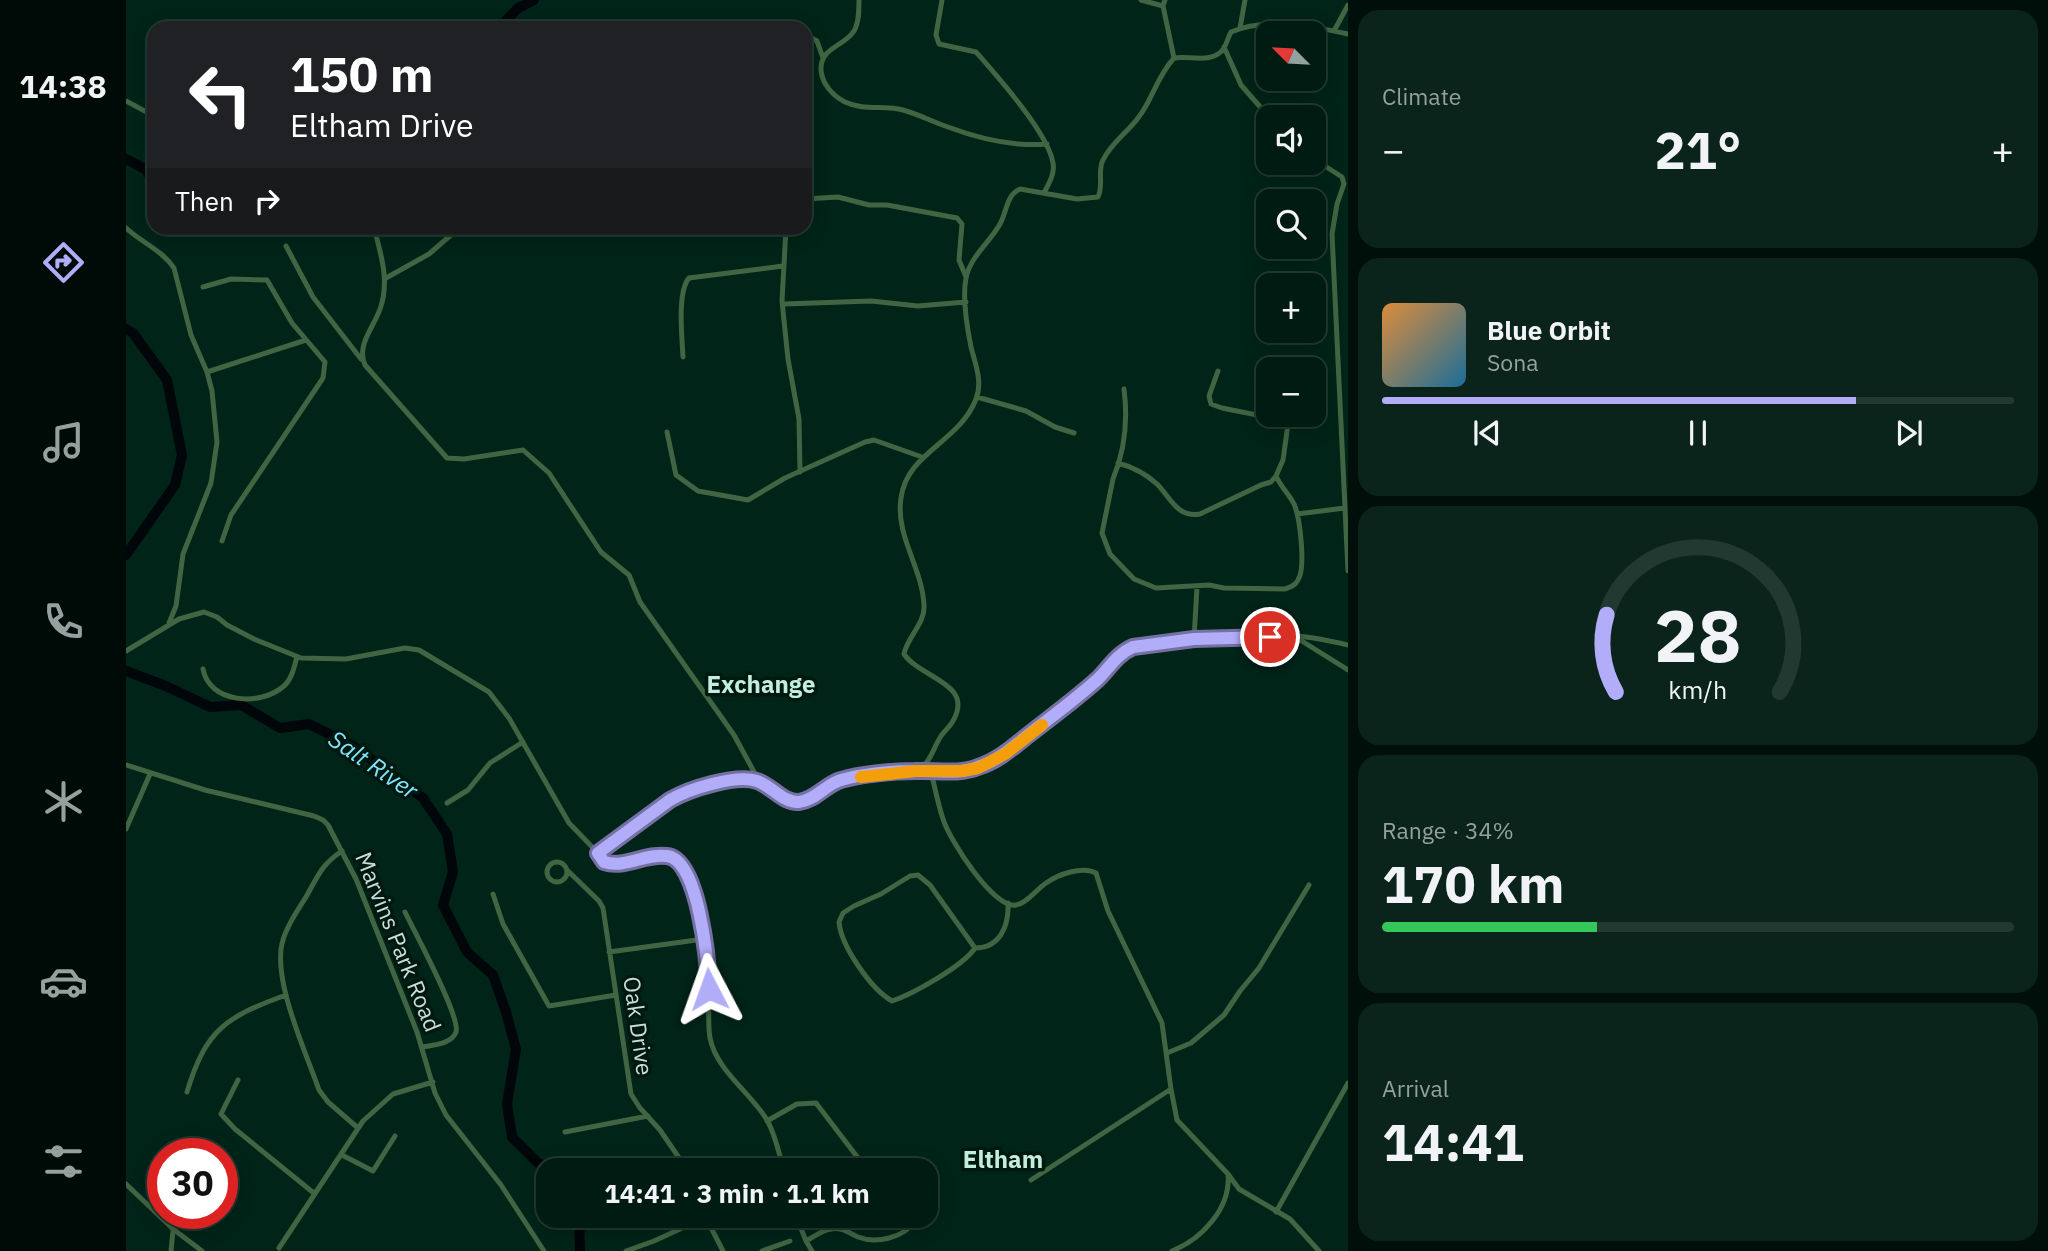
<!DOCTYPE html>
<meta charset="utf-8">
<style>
:root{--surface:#001b12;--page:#0a241b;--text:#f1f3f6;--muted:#95a19f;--line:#223932;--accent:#b2adf9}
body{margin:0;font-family:"IBM Plex Sans",sans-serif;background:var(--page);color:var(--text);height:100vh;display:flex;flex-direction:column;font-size:26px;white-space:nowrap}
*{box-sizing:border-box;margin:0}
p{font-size:23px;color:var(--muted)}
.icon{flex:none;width:38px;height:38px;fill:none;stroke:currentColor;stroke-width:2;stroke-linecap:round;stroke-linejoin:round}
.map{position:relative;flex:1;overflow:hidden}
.side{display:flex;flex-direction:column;gap:10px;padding:10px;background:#000f0a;width:700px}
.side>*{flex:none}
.banner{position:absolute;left:21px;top:21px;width:665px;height:214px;border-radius:21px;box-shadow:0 4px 18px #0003,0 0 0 2px var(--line);background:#202124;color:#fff;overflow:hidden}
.needle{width:46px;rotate:294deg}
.controls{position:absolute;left:1130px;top:21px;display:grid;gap:14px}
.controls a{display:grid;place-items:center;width:70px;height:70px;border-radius:14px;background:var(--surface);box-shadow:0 4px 18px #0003,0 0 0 2px var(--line);font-size:35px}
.speed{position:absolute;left:21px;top:1138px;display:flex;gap:14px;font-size:35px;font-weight:700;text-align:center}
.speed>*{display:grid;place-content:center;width:91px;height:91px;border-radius:50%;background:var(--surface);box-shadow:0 4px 18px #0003,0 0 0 2px var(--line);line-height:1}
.speed .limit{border:10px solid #d22;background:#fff;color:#111}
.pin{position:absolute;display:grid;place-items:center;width:60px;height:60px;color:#fff;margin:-30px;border:4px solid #fff;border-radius:50%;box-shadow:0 2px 7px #0007}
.me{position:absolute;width:77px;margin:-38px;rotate:356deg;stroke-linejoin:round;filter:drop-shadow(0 0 5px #0008)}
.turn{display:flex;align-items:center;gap:24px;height:147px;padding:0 28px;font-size:32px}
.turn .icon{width:91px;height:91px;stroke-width:2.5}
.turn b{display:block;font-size:49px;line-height:60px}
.then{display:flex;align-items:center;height:66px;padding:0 28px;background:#0003;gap:14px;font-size:26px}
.big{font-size:52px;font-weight:800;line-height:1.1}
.side .tile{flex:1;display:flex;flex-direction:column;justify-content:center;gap:10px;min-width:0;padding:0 24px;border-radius:21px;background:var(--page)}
.side .dial{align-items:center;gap:0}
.dial svg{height:182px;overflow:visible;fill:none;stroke:var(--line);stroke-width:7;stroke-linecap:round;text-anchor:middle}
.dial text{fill:var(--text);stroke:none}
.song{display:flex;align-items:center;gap:21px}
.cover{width:84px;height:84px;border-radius:10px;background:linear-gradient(135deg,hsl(30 70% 55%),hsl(200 70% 35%))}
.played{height:7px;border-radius:4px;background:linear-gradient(90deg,var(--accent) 75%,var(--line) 75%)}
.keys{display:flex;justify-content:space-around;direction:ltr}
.heat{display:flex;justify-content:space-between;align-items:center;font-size:38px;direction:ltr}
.charge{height:10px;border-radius:5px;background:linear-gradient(90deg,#34c759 34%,var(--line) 0)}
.trip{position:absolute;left:410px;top:1158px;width:402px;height:70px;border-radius:21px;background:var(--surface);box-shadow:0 4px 18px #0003,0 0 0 2px var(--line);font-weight:800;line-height:70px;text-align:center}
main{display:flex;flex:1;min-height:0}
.tabs{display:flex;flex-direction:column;width:126px;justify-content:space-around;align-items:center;background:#000b07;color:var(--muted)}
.tabs .icon{width:49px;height:49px}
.tabs .current{color:var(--accent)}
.tabs b{font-size:32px;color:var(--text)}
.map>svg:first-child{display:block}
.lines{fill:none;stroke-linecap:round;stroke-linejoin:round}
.river{stroke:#000609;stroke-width:10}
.minor{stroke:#416543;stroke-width:5}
.route-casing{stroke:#7470a2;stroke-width:18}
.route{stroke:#b2adf9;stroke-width:12}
.slow{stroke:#f59e0b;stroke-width:12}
.labels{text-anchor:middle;stroke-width:7;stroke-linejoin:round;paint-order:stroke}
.street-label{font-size:23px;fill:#caded6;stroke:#001910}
.neighbourhood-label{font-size:24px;font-weight:bold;fill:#c3eddc;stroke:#001910}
.water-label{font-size:24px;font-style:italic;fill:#81e5fe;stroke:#001910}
</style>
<main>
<nav class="tabs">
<b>14:38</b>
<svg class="icon current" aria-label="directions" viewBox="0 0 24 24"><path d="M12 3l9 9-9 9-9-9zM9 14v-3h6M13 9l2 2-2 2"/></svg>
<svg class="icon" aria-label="music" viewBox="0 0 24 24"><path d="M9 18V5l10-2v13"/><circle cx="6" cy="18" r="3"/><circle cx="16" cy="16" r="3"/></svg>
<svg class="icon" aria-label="phone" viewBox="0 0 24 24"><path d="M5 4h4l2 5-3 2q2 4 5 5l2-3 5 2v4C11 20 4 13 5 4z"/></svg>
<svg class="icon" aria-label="climate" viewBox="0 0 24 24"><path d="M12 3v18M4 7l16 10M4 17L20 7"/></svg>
<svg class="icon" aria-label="car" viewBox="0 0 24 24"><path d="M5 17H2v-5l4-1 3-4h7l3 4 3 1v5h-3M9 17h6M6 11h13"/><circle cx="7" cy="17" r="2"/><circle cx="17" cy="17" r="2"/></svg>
<svg class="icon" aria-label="filters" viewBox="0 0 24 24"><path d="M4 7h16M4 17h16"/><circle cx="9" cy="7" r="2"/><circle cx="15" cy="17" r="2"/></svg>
</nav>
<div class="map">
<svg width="1222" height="1251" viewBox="0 0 1222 1251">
<rect width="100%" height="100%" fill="#002418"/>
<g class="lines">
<path class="river" d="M373,28l19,-20 16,-8
M0,159l19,10 9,13
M0,329l7,4 34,47 15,75 -7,30 -49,70
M0,671l40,15 44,21 31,-2 39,23 29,-4 44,22 70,52 24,36 6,38 -10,33 24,47 26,23 13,37 10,37 -9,55 5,33 25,25 14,9
M453,1216l1,35"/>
<path class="minor" d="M733,0c0,10 0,23 -5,31 -10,16 -34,16 -33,39 1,14 12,26 24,32 19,9 39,3 58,8 15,4 30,12 45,17 32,12 65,20 99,17
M816,0l-6,35 3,9 37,8c21,24 72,81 77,111 2,11 -4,20 -9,30
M1015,0l22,6
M1039,0l-2,6 11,52
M1114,28l5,-28
M1208,31l14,-26
M679,35l12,6 6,17
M1098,47l17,38 28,32
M0,101l28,15
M1188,159l28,18 2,7 -7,20 -5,30 16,337
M679,199l33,-2 31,8h18l70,13 5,6 -3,36 7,17
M0,228c15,14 37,23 48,40l17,67 16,37 5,19 5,51 -6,41 -28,71 -7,52 -7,17
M248,228c7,26 16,54 6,81 -6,18 -24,36 -15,56l82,93 17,1 59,-9 26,23 52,79 28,23 11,27 94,133 25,46
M660,228l-4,73 6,58 11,60 1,53
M160,246l27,51 48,62
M260,278l43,-24 30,-26
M77,287l28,-8 36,1 25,43 33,39 -2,16 -92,137 -9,26
M658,304l87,-3 47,5 48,-4
M557,357c-1,-20 -6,-65 6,-79l94,-12
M1092,371l-9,25 2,8 11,4 65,13 1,3 -5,36 -7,16
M81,372l99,-32
M851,397l49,14 29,16 19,6
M541,432l9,43 22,16 50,9 37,-22 80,-36 9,-2 48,17
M992,463c15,4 28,11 39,21 14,14 20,34 43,30l61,-29 10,-3 5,-6c5,11 13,18 18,28 6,13 12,64 4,76 -3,6 -8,7 -13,9l-61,-1 -15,-3 -53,3 -22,-9 -24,-25 -8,-21 11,-54c12,-29 15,-59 11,-90
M1171,514l48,-6
M1171,638l51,32
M1068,639l3,-52
M0,651l53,-32 25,-7 13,5 10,8 27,14 47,19 45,1 59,-11 14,2 70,42 20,26 60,105 29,30 72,-53c19,-11 66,-26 87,-19 14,5 25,22 42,21 17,-1 26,-17 41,-22 20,-6 53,-8 74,-9 21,-1 43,4 64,-3 18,-7 33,-20 48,-32 24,-18 48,-36 71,-57 9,-8 15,-19 25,-26 23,-17 141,-18 174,-17 18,1 35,5 52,9
M77,669c6,34 57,38 81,17 8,-7 10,-19 13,-29
M0,765l79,25 109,26 9,4 5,5 28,54 61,153 18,61 11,22 55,70 43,66
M790,771c15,-8 16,-21 25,-35 4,-6 10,-10 13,-17 19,-36 -34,-41 -50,-65 3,-17 21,-30 20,-48 -1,-37 -29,-70 -23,-108 6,-46 58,-55 75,-99 7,-17 -1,-36 -5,-52 -4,-20 -9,-49 -5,-69 4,-21 24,-36 34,-54 7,-12 6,-29 20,-35l57,10 21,-2c6,-12 -1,-26 5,-37 9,-18 24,-27 35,-42 15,-19 18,-40 36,-60 15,-3 39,7 50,-10 3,-5 4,-11 7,-16 35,-15 81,-6 117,2
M805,772c4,16 7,32 12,47 7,22 51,90 73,86 11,-2 21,-16 30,-22 13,-9 36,-17 50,-10l12,38 54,112 9,66 6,31 51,54
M321,803l21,-13 22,-27 33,-21
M0,829l24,-55
M216,851c-21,14 -24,25 -36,46 -8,13 -19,28 -23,43 -12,38 23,112 36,150l9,12 30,26
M472,853l6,9c22,7 60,-18 76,-1 9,10 12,28 15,40 7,28 13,55 14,84 1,17 -2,35 1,53 6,32 41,55 57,82 9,16 12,34 17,51
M421 872a10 10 0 1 1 20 0a10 10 0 1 1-20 0Z
M441,870l32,31 4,7 28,186 9,14 20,22 28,41
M367,894l10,30 46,82 67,-11
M279,912c9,19 56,105 51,120 -4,12 -23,13 -34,15
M849,948l-45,-63 -12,-10 -8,1 -29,18 -27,12 -11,7 -4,9c2,24 32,67 53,79 21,-7 71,-35 83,-53 25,0 34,-22 33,-45
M483,952l95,-13
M1041,1053l24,-10 33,-28 16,-24 19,-23 50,-83
M112,1080l-17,34 14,15 80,65
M61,1092c19,-63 39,-75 99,-97
M641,1121l30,-17 19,-1 52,68
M439,1132l83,-16
M216,1155l31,16 22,-35
M536,1171l21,-10
M905,1180l140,-91
M0,1184l47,45 29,22
M1150,1212l72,-129
M579,1216l18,35
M670,1216l10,25 6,10
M680,1241c7,-4 17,-11 25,-12 11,-2 18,4 27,8 18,7 46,1 57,-16l-2,-5
M153,1248l84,-127 30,-27 40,-12
M45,1251l2,-21
M500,1251l28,-10 52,-24
M636,1251l28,-10
M1046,1251c30,-12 59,-43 56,-77l11,15 51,30 29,32"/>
</g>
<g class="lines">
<g class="route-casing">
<path id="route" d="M583,989c-1,-26 -10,-130 -42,-133 -22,-3 -42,13 -63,6l-6,-9 72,-53c19,-11 66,-26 87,-19 15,5 26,22 42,21 17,-2 27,-18 42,-22 20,-6 53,-9 74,-9 21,-1 43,4 63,-4 19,-6 34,-19 49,-31 24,-19 49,-37 71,-57 12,-12 19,-25 35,-32l61,-8 76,-2"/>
</g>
<use href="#route" class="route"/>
<path class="slow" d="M735,777l55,-6h46l16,-3 27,-14 37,-29"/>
</g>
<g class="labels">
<g class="street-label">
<text transform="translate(272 942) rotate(68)" y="8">Marvins Park Road</text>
<text transform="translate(512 1026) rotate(82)" y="8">Oak Drive</text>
</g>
<g class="neighbourhood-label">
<text x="635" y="693">Exchange</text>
<text x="877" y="1168">Eltham</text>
</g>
<g class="water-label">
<text transform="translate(247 765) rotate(34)" y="8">Salt River</text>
</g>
</g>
</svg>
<div class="controls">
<a><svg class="needle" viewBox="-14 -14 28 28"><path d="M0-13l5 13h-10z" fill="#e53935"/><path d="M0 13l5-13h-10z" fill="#95a19f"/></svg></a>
<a><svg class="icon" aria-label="sound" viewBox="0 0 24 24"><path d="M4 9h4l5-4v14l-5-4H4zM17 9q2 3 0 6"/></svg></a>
<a><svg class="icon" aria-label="search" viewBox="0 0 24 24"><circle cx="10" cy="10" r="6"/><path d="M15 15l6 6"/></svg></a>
<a>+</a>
<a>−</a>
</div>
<div class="speed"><div class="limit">30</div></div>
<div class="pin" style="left:1144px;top:637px;background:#d93025"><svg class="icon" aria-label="arrive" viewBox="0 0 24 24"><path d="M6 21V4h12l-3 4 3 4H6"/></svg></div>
<svg class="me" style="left:583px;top:989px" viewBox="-20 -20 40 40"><path d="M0-17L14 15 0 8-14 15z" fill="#b2adf9" stroke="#fff" stroke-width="4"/></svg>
<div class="trip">14:41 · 3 min · 1.1 km</div>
<div class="banner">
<div class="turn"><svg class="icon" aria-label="left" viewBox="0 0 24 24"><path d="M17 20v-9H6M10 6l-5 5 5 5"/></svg><div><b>150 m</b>Eltham Drive</div></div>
<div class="then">Then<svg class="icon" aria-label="right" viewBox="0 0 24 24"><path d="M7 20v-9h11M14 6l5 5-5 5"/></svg></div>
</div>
</div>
<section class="side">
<div class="tile"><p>Climate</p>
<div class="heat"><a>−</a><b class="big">21°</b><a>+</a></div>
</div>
<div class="tile">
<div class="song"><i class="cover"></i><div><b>Blue Orbit</b><p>Sona</p></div></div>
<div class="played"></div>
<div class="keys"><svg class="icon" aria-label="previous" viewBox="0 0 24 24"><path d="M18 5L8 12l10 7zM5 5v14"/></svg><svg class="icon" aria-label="pause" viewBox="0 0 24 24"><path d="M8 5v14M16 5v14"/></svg><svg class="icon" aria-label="next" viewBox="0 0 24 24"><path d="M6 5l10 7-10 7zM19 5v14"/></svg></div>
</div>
<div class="tile dial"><svg viewBox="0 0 100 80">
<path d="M14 69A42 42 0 1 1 86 69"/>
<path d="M14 69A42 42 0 0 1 10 35" stroke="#b2adf9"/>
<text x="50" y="56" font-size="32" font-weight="700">28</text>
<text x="50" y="72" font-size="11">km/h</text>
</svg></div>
<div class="tile"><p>Range · 34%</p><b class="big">170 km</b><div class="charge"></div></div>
<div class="tile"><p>Arrival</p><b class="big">14:41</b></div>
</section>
</main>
